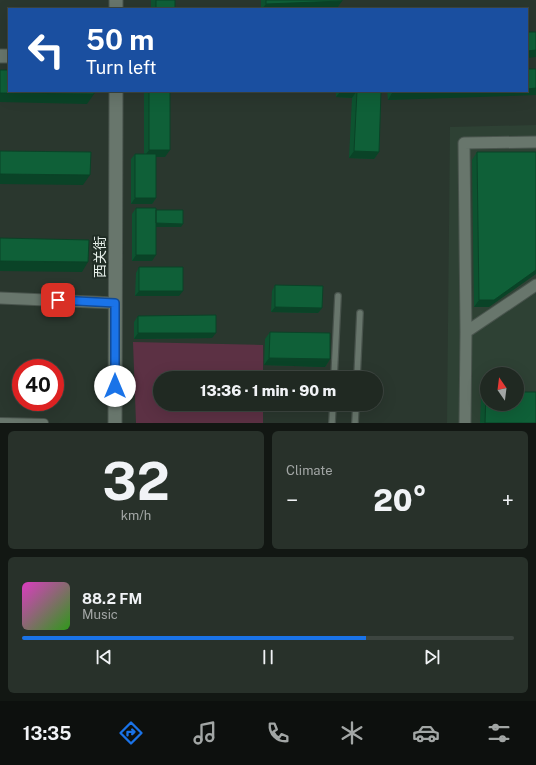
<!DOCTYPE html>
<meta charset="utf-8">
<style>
:root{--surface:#202922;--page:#28312a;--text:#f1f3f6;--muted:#a2a6a5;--line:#3d4540;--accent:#1a73e8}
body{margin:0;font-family:"Public Sans","Noto Sans SC",sans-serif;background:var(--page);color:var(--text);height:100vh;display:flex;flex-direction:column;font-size:15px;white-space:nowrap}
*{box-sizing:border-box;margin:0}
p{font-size:13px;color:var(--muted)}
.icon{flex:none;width:22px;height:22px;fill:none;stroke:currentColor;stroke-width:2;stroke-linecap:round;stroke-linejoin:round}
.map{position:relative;height:423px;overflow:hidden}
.drawer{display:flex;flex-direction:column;gap:8px;padding:8px;background:#121713;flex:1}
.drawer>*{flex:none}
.guide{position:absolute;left:8px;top:8px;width:520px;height:84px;border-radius:0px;box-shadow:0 4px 16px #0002,0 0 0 1px var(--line);background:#1a4fa0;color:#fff;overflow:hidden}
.needle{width:26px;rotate:346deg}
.fabs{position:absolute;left:480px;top:367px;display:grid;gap:8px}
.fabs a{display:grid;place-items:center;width:44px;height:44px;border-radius:50%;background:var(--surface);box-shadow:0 4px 16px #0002,0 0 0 1px var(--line);font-size:20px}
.speed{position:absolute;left:12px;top:359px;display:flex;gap:8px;font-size:20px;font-weight:700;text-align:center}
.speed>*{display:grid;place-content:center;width:52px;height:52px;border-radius:50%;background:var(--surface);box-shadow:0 4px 16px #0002,0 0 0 1px var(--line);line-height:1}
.speed .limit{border:6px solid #d22;background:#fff;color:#111}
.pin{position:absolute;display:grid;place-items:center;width:34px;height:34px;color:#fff;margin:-17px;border-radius:8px;box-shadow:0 2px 6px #0006}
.me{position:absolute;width:44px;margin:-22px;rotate:0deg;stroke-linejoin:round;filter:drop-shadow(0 0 3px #0008)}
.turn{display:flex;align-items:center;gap:14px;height:84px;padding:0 12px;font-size:18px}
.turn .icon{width:52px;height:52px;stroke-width:2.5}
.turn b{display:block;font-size:28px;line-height:34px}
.big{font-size:30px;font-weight:800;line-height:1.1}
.drawer .card{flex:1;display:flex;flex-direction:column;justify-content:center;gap:6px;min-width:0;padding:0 14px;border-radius:6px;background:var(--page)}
.drawer .dial{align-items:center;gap:0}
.dial b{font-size:52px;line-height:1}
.song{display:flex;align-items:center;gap:12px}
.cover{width:48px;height:48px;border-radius:6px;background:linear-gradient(135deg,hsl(310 70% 55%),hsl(110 70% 35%))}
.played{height:4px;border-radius:2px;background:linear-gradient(90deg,var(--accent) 70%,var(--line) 70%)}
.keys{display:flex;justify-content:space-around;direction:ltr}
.heat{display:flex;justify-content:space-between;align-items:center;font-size:22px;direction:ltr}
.drawer .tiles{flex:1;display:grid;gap:8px;grid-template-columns:1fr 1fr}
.card:last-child{grid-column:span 2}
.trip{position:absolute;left:153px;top:371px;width:230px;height:40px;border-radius:20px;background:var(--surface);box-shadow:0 4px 16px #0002,0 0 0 1px var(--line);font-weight:800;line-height:40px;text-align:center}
.menu{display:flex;height:64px;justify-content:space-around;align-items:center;background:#0d100e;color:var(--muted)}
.menu .icon{width:28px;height:28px}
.menu .current{color:var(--accent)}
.menu b{font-size:18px;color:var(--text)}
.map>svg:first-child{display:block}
.built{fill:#2e4134;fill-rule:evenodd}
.green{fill:#5c3144}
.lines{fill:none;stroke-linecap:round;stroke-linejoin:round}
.service-casing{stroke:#49544d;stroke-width:8}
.pedestrian-casing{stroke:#49544d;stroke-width:10}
.minor-casing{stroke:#49544d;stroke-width:13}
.tertiary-casing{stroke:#49544d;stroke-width:15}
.service{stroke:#68766c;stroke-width:5.5}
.pedestrian{stroke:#68766c;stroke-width:8}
.minor{stroke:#68766c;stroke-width:11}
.tertiary{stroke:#68766c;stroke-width:13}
.wall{fill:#0d5330}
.shaded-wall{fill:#0a4327}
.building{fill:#0f6038;stroke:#0a4327}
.route-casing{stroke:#114b97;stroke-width:10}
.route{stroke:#1a73e8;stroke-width:7}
.labels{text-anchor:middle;stroke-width:4;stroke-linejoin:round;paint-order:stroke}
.street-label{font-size:14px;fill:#e6efe9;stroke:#202d25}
</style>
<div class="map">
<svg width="536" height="423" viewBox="0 0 536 423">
<rect width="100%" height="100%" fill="#2a372e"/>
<path class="built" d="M536,125v298h-89l3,-296zM487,374h30v30h-30z"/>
<path class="green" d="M133,342l130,3v33h-103v26h103v19h-127z"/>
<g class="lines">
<g class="service-casing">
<path id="service" d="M334,378l4,-82
M357,378l3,-65
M332,423l1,-19
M355,423l1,-19"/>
</g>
<g class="pedestrian-casing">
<path id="pedestrian" d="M0,422l44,1"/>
</g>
<g class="minor-casing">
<path id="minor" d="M0,298l115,5
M466,332l-2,-189 72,-1
M465,423l1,-91 70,-47"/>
</g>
<g class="tertiary-casing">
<path id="tertiary" d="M116,9v-9
M0,56h9
M115,423l1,-332"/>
</g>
<use href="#service" class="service"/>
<use href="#pedestrian" class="pedestrian"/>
<use href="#minor" class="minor"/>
<use href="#tertiary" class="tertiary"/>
</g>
<path class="wall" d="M151,0h24v9h-24z
M261,0h81v1l-5,7 -76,1z
M144,91h26l-5,66h-9v41l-4,6h-21v-45l4,-5h9z
M336,91h44l-1,61 -5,7 -25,-1 3,-60 -16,-1z
M387,91h140l-139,9z
M477,152l12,155h-15l-2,-147z
M136,208l20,2 25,17h-25l-4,34h-20v-47z
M139,267l40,29h-44l1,-23z
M275,285l47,23 -4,5 -47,-1 1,-21z
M138,316l74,22 -78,1v-17z
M270,332l60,27 -5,8 -61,-2 1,-26z
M486,392l50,31h-56l1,-24z
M268,404h57l-4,8 -53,-1z"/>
<path class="shaded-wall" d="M342,1l-5,7 -75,1 4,-5z
M536,50v7l-9,1v-7z
M536,88v7l-148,5 4,-7 69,-2h66v-2z
M340,92h16l-4,6 -16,-1z
M0,93l94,1 -7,10 -87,-2z
M149,150h21l-5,7h-21z
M354,151l25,1 -5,7 -25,-1z
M0,174l90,1 -7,10 -83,-1z
M135,198h21l-4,6h-21z
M154,223l29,1 -2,3h-29z
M136,255h20l-4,6h-20z
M0,261l88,1 -6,10 -82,-1z
M536,270v4l-47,33h-15l5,-7z
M139,291h44l-4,5h-44z
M275,307l47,1 -4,5 -47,-1z
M138,333h78l-4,5 -78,1z
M269,358l61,1 -5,8 -61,-2z
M272,406l53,1 -4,5 -53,-1z"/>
<path class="building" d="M156,0h19v9h-19z
M266,0h76v1l-76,3z
M527,32h9v18l-9,1z
M527,69h9v19l-9,1z
M0,70h9v21h85v3l-94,-1z
M149,91h21v59h-21z
M340,91h17l-1,1h-16z
M357,91l24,1 -2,60 -25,-1z
M363,91h17v1z
M392,91h69l-69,2z
M0,151l91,1 -1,23 -90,-1z
M477,152h59v118l-42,30h-15z
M135,154h21v44h-21z
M136,208h20v47h-20z
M156,210h27v14l-27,-1z
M0,238l89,2 -1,22 -88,-1z
M139,267h44v24h-44z
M275,285l48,1 -1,22 -47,-1z
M216,315v18h-78v-17z
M270,332l60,1v26l-61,-1z
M486,392h1v12h30v-12h19v31h-51z
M272,404h53v3l-53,-1z"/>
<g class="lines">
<g class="route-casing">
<path id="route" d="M58,300l57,3v83"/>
</g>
<use href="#route" class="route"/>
</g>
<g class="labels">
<g class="street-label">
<text transform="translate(100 257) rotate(-90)" y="5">西关街</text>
</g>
</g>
</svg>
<div class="fabs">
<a><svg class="needle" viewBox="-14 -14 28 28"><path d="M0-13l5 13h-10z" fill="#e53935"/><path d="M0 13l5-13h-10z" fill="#a2a6a5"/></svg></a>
</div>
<div class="speed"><div class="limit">40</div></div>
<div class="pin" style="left:58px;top:300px;background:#d93025"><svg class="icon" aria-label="arrive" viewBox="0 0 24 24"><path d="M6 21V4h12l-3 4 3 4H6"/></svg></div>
<svg class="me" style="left:115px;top:386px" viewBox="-20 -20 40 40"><circle r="19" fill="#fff"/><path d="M0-13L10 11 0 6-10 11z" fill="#1a73e8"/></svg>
<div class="trip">13:36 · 1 min · 90 m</div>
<div class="guide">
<div class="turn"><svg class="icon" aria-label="left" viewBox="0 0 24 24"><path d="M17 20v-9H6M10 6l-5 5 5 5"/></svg><div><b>50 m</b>Turn left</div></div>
</div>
</div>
<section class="drawer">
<div class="tiles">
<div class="card dial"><b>32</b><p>km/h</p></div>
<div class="card"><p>Climate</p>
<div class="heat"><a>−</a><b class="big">20°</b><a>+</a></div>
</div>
<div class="card">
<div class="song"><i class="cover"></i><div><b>88.2 FM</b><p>Music</p></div></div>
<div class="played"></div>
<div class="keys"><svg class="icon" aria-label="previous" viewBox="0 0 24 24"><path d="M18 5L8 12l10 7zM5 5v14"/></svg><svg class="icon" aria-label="pause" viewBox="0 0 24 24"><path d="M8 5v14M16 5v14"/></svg><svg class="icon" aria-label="next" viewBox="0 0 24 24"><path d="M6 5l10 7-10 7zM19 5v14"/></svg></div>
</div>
</div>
</section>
<nav class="menu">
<b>13:35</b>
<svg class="icon current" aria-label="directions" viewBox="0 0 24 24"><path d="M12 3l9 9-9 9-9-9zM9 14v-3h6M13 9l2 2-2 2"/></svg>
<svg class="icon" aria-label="music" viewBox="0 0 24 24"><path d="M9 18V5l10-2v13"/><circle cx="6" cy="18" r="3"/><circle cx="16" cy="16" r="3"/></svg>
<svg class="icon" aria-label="phone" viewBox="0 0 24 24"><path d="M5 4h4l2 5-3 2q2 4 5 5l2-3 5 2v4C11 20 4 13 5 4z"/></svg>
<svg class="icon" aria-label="climate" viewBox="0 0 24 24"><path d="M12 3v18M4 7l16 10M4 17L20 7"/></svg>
<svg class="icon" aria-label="car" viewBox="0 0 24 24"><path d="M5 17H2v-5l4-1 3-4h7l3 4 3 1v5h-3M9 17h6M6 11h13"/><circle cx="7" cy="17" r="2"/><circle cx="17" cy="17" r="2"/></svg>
<svg class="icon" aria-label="filters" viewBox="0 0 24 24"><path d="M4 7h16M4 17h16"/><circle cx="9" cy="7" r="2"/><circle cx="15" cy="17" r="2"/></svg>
</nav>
